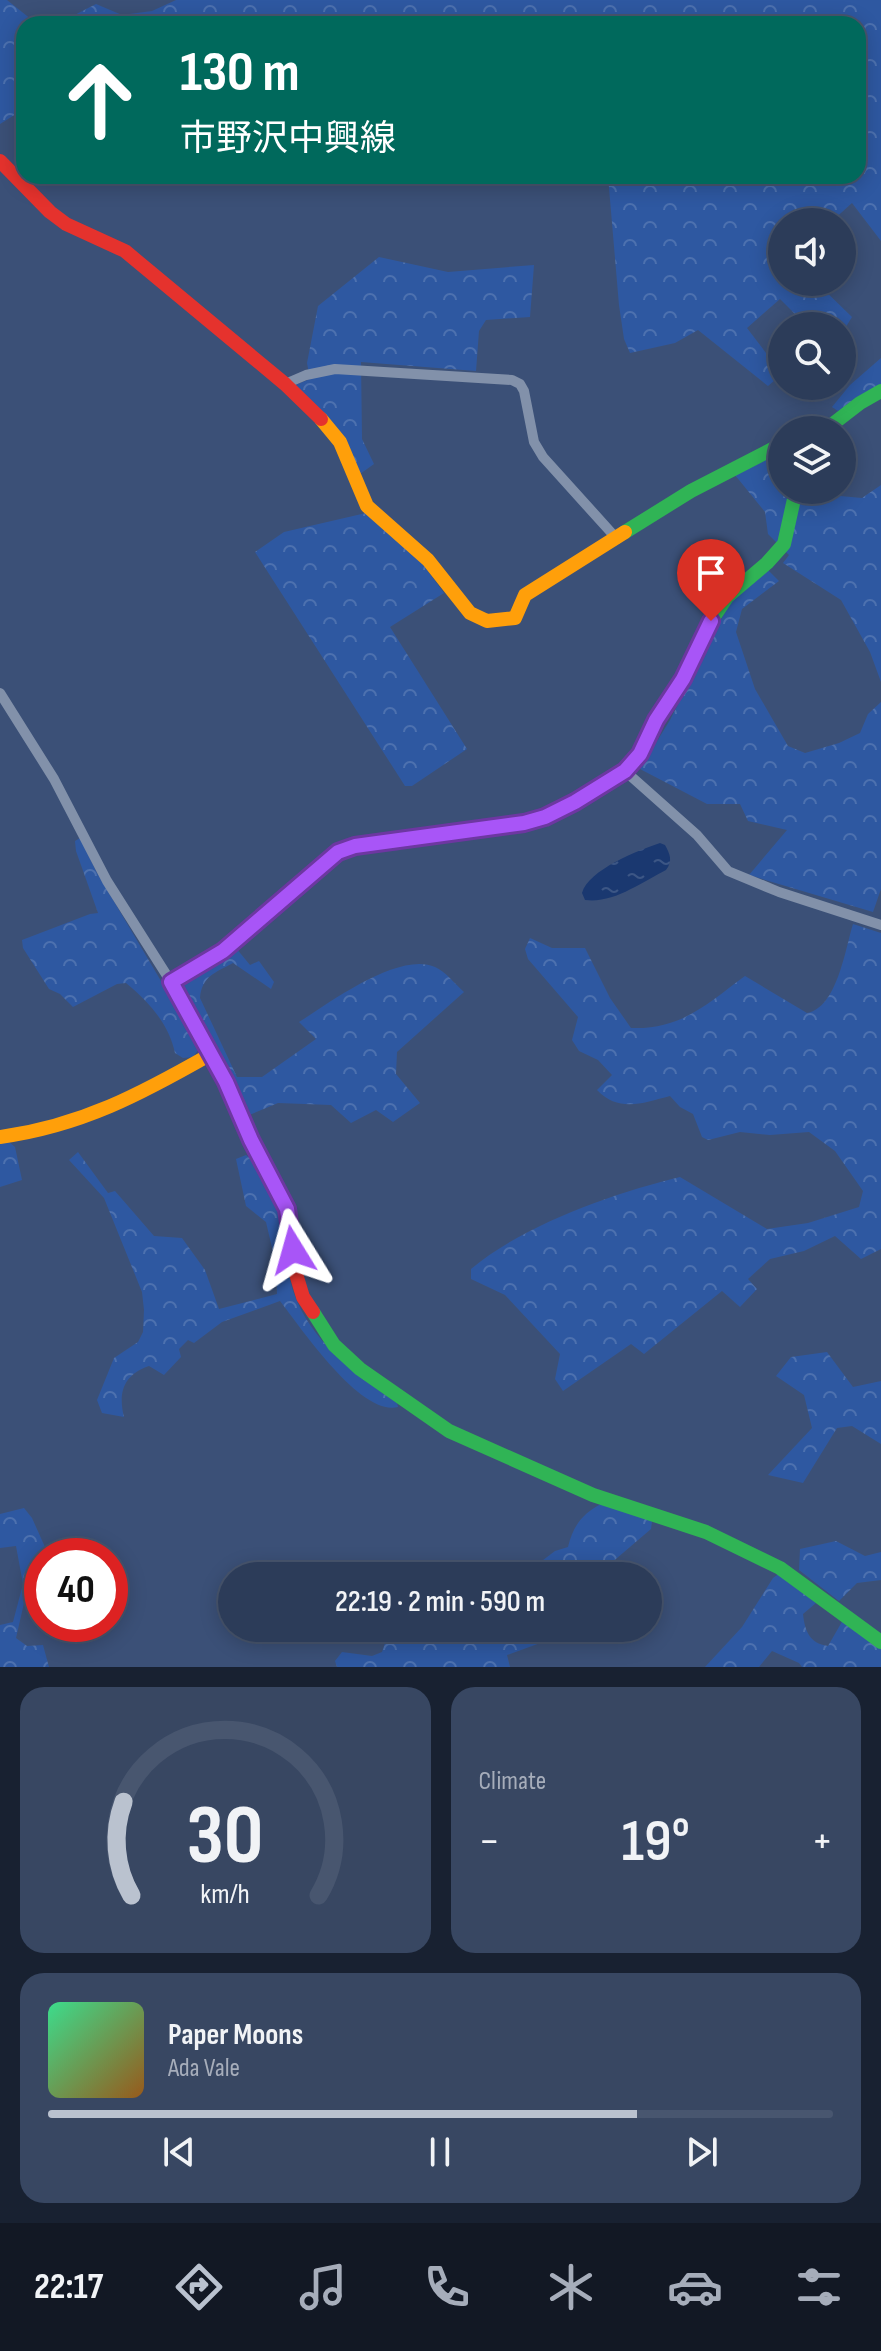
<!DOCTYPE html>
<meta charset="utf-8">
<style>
:root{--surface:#2c3c59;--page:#384762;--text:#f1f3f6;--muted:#a6adba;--line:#48566f;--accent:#bac2cf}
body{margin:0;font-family:"Sofia Sans Condensed","Noto Sans JP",sans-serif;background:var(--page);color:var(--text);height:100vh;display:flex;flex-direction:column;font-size:30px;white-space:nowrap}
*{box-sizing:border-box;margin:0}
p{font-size:26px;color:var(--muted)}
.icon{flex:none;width:44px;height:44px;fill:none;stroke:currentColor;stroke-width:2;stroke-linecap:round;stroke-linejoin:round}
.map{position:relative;height:1667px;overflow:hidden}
.drawer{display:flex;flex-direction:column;gap:20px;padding:20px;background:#182131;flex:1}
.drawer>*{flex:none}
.top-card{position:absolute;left:16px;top:16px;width:850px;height:168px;border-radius:24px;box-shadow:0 4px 20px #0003,0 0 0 2px var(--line);background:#00695c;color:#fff;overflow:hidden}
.fabs{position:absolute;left:768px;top:208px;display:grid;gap:16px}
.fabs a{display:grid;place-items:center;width:88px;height:88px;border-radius:50%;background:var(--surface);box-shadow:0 4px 20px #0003,0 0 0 2px var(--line);font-size:40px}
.speed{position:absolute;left:24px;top:1538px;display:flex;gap:16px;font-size:40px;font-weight:700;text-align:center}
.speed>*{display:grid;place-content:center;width:104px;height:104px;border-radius:50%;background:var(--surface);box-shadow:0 4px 20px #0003,0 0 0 2px var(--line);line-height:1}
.speed .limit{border:12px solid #d22;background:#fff;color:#111}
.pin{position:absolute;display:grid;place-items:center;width:68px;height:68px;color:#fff;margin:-82px -34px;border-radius:50% 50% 50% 0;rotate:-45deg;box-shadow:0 0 8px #0007}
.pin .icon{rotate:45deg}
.me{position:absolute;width:88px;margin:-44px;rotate:352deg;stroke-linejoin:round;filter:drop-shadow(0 0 6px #0008)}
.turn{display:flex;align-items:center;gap:28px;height:168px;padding:0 32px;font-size:36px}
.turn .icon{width:104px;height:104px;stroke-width:2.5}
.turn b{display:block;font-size:56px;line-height:68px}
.big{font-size:60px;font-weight:600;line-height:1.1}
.drawer .tile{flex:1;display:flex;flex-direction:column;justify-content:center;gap:12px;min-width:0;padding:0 28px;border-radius:24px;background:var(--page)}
.drawer .dial{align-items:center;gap:0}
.dial svg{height:208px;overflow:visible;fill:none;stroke:var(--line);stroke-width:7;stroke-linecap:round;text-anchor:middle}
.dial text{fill:var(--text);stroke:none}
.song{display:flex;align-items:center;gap:24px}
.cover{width:96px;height:96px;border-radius:12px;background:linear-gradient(135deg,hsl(150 70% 55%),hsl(30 70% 35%))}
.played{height:8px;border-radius:4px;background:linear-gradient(90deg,var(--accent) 75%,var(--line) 75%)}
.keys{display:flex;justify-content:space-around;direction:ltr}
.heat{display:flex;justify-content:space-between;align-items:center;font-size:44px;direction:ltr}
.drawer .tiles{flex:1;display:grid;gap:20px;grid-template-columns:1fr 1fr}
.tile:last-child{grid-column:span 2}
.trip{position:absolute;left:218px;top:1562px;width:444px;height:80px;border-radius:40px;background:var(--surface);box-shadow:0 4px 20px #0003,0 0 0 2px var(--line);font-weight:600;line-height:80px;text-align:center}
.dock{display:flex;height:128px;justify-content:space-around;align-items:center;background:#121824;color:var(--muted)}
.dock .icon{width:56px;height:56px}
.dock .selected{color:var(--accent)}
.dock b{font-size:36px;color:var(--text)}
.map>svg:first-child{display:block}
.forest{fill:url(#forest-crowns)}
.water{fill:url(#water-ripples)}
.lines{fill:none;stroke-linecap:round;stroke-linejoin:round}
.street{stroke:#8291aa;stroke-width:10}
.fast{stroke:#30b455;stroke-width:14}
.slow{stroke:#ff9f0a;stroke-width:14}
.jam{stroke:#e5322d;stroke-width:14}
.route-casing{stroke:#6d37a1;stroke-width:20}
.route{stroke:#a855f7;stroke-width:14}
</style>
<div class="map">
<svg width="881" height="1667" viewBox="0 0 881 1667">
<defs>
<pattern id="forest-crowns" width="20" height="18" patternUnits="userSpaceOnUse" patternTransform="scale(2)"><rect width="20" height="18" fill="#2e58a1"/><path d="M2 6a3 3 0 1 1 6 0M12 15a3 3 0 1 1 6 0" fill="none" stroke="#4d71af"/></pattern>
<pattern id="water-ripples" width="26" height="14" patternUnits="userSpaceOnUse" patternTransform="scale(2)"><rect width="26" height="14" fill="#1a3870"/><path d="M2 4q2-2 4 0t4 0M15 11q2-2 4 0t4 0" fill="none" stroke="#3c5685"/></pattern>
</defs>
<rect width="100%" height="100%" fill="#3b5077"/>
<path class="forest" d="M0,0h7l30,24h-13v85l-24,15z
M176,0h705v241l-29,-38 -21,19h-49v60h34l36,35 -10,16v-7h-35l-27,-27 -33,29 35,46 -14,12 -70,-56 -23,13 -45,10 -6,-14 -5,-34 -11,-129h250v-152h-801l39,-20 26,11 30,-4z
M379,257l69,15 86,-7 -4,52 -44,3 -7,11 -3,40 -115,-9 1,77 12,25 -14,10 -67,-88 17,-7 -3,-16 11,-57z
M881,358v27l-43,26 -6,-4 18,-22z
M782,452v38h7l-1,7 19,-4 55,5 19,-13v197l-11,-30 -29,-52 -58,-37 6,-8 -21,-21 -3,-22 -30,-37z
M366,513l55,49 23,31 -54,34 77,122 -55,37h-7l-150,-234 29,-20z
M768,570l11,11 -37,28 -6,23 19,57 33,57 17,7 34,-10 21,-10 8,-19 13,-12v187l-8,23 -124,-37 38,-45 -39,-9 -8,-17h-33l-67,-35 30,-49 62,-122z
M80,838l16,33 104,176 -7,10 -10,1 -8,-5c-6,-29 -26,-51 -49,-70l-9,1 -44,23 -13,-13 -11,-5 -26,-41 -1,-8 68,-26 8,-1 -22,-62 -1,-10z
M853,924l28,9v316l-20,10 -26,-23 -31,15 -34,8 -22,20 9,10 -17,18 -18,-16 -78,63 -13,-10 -68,47 -8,-12 5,-25 -55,-59 -34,-16v-10c52,-44 143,-76 209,-92l87,52 41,-6 51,-16 4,-16 -28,-40 -26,-19 -39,3 -30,-3 -32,8 -6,-3 -9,-23 -13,-7 -10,-11c-27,7 -51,17 -73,-6l15,-15 -14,-15 -19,-9 -7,-11 6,-23 -50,-58 -3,-10 5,-11 22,10h33l25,50 21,30c50,2 76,-24 114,-52l62,37c30,-5 38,-63 46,-89z
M236,948l14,17 9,-4 15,21 -3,7 -38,-26c-18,10 -31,13 -33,35l37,79h25l54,-38 -17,-17c30,-19 100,-71 136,-55 10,4 20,17 29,25l-67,60 -1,22 24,29 -27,19 -17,-12 -25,13 -20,-18 -53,-2 -31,13 -72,-131z
M9,1142l6,5 7,33 -22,7v-44z
M78,1152l30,41 7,-2 39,45 28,2 23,32 14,39 58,-15 -1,-29 -10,-43 -20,-16 -10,-47 10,-4 7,6c13,23 26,48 31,74 4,18 3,38 9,56 17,50 62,83 104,112l1,4c-37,10 -97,-79 -118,-106l-58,21 -28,21 -6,-3 -9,9 2,8 -17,18 -15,-9c-26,9 -31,27 -25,51l-22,-4 -5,-13 17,-42 24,-16 5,-10 1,-22 -2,-18 -38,-94 -35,-38z
M827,1352l26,35 28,-6v63l-29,-18 -15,2 -34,55 -35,-8 44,-47 -8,-33 -28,-19 15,-19z
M601,1504l51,17 -1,8 -55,47h-26l-14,-15 -18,15h-16l33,-25 13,-4c5,-21 14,-33 33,-43z
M24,1508l8,10 17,38h-7v15l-11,3 1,5 -5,2 4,18 -7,4 -8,35 11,8 16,-1 6,22h-49v-42l13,-3 10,-38 -7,-38 -16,2v-34z
M836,1541l29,15 16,-4v28l-24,3 -18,18 -40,-31 1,-21z
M780,1573l36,30 -13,11c2,17 6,29 25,32l15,-26 38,28v19h-79l-3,-4 -27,-12 -13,16h-54l37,-40 31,-49z
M441,1628h107l6,10 -47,17 3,12h-173l-2,-6 7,-9 30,4 10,-4 3,-9 37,-7z"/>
<path class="water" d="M660,843l5,2c5,9 8,16 1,25 -24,12 -53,34 -81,30l-3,-7c6,-23 57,-43 78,-50z"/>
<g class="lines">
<path class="street" d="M285,384l21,-9 29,-6 177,11 8,4 4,7 10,51 9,15 74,82
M0,693l54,86 53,102 64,101
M625,771l72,64 31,36 51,21 102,33"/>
<path class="fast" d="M825,430l35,-27 21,-12
M625,532l66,-41 91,-47
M412,838l112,-15 21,-6 80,-46 15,-17 16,-34 27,-41 28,-58 16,-24 40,-34 17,-19 12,-54
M313,1312l21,33 26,24 89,62 144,64 113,37 74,36 101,74"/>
<path class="slow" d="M321,419l19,23 27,64 61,54 42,53 17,8 28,-3 10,-23 100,-63
M0,1137c81,-11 141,-43 211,-83l-40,-72 52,-31 115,-99 17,-6 57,-8"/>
<path class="jam" d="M0,161l50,51 16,12 59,27 160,133 36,35
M211,1054l76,155 9,65 7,23 10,15"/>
</g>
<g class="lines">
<g class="route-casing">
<path id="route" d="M293,1250l-6,-41 -36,-69 -25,-58 -55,-100 52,-31 115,-99 17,-6 169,-23 21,-6 30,-15 50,-31 15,-17 16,-34 27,-41 28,-58"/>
</g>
<use href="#route" class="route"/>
</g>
</svg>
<div class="fabs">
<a><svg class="icon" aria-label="sound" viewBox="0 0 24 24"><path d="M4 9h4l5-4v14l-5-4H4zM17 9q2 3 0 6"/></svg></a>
<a><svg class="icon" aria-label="search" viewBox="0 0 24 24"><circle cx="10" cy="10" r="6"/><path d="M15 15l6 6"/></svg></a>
<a><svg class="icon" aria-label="layers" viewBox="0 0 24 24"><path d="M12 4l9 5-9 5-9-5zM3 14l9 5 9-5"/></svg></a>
</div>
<div class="speed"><div class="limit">40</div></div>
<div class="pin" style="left:711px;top:621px;background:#d93025"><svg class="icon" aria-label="arrive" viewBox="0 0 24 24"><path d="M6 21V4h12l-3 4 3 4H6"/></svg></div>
<svg class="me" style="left:293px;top:1250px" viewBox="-20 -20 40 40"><path d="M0-17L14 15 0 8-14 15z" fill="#a855f7" stroke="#fff" stroke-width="4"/></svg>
<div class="trip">22:19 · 2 min · 590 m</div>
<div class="top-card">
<div class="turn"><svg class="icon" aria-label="ahead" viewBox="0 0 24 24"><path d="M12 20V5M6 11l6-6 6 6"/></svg><div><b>130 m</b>市野沢中興線</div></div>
</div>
</div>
<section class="drawer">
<div class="tiles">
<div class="tile dial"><svg viewBox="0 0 100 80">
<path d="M14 69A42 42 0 1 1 86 69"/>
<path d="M14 69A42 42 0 0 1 11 33" stroke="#bac2cf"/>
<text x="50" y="56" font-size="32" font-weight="700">30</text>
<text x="50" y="72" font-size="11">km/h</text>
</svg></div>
<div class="tile"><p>Climate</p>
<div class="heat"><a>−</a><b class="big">19°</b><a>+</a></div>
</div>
<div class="tile">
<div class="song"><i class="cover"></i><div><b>Paper Moons</b><p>Ada Vale</p></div></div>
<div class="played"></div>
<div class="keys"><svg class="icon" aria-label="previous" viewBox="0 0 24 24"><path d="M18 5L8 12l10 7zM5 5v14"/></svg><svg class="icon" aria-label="pause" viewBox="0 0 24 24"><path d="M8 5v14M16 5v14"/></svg><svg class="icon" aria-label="next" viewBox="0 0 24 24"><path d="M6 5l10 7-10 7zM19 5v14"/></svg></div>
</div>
</div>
</section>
<nav class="dock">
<b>22:17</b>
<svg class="icon selected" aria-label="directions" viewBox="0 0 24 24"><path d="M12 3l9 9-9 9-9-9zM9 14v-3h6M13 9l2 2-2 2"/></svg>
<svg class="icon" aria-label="music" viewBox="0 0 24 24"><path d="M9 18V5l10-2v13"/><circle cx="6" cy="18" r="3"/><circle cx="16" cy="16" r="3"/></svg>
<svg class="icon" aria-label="phone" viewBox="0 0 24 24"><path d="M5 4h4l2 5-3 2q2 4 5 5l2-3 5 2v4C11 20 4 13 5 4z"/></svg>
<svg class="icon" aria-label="climate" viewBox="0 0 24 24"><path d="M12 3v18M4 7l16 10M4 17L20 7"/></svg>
<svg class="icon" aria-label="car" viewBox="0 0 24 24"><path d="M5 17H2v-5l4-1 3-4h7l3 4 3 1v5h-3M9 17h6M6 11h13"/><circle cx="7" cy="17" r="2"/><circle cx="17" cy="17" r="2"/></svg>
<svg class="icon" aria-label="filters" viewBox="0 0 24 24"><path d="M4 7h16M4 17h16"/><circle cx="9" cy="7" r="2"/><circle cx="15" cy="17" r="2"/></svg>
</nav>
